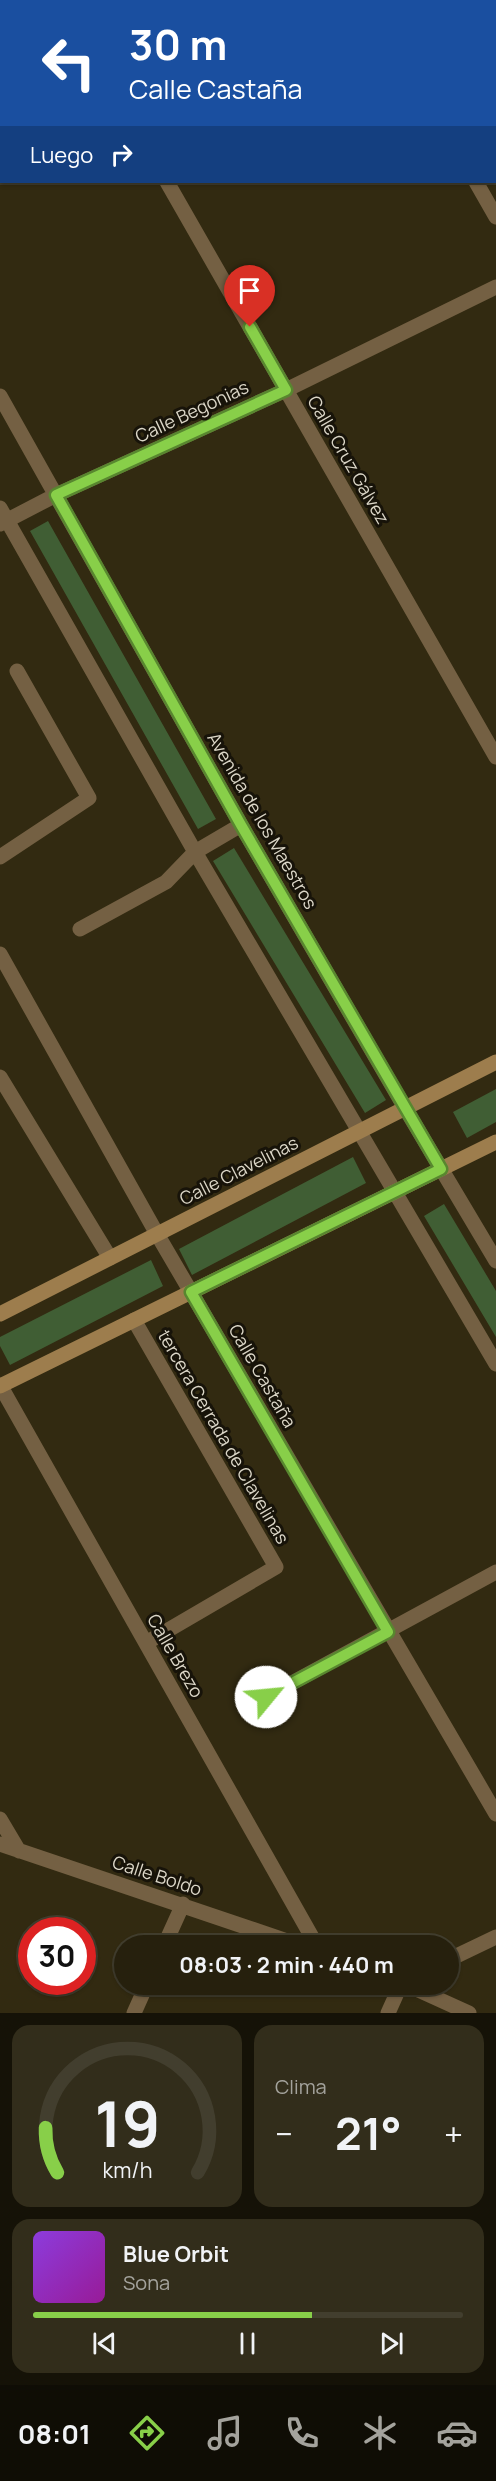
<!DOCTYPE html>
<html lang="es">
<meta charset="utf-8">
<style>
:root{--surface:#26200d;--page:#322d1b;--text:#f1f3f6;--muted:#a4a39d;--line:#423e2e;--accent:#88cf49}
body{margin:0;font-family:Manrope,sans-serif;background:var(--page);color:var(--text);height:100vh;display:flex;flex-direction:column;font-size:22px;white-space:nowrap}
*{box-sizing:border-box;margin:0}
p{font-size:20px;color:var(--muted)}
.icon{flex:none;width:33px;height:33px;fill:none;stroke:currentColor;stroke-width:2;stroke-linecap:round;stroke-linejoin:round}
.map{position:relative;height:2013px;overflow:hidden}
.drawer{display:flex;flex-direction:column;gap:12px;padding:12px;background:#151207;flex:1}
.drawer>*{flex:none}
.top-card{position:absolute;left:0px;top:0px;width:496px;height:183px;box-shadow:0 2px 4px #0004,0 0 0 2px var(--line);background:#1a4fa0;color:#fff;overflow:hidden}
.speed{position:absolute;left:18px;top:1917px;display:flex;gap:12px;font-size:30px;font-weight:700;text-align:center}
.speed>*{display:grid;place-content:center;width:78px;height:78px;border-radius:50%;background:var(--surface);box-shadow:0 2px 4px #0004,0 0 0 2px var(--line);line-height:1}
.speed .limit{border:9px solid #d22;background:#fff;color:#111}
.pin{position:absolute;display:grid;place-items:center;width:51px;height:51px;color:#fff;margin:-62px -26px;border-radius:50% 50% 50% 0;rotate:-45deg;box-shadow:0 0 6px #0007}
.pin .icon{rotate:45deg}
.me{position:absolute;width:66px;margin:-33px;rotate:62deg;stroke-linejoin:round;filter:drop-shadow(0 0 4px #0008)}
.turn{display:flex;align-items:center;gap:21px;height:126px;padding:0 30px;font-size:27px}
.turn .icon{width:78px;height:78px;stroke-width:2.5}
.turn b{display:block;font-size:42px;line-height:51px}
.then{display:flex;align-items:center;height:57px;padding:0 30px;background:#0003;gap:12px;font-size:22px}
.big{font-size:45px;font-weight:700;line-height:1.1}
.drawer .card{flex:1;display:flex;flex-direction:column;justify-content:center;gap:9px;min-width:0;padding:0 21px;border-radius:18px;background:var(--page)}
.drawer .dial{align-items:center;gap:0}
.dial svg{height:156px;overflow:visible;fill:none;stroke:var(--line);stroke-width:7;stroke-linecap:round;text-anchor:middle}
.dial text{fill:var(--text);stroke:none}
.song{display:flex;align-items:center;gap:18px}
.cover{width:72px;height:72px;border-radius:9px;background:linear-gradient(135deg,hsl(270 70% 55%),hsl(300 70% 35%))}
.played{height:6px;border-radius:3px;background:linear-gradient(90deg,var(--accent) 65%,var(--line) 65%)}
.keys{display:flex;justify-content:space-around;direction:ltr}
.heat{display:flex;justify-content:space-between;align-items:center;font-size:33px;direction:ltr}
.drawer .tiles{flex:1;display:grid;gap:12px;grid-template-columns:1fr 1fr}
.card:last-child{grid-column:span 2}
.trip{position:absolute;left:114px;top:1935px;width:345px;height:60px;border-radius:30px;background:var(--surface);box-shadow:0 2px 4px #0004,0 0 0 2px var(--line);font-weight:700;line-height:60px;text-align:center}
.tab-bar{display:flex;height:96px;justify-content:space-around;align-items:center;background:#0f0d05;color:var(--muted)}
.tab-bar .icon{width:42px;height:42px}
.tab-bar .current{color:var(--accent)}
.tab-bar b{font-size:27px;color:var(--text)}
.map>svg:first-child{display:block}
.green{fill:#405e34}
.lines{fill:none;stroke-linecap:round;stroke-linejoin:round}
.street{stroke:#746043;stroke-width:15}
.secondary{stroke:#9d7d4d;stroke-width:15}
.route-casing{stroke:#58872f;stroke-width:15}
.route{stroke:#88cf49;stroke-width:10}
.labels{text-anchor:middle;stroke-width:6;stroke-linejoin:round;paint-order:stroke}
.street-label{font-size:18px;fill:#dbd6c7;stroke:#171309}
</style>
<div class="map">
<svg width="496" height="2013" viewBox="0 0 496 2013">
<rect width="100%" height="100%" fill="#322a11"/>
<path class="green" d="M48,521l168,298 -18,10 -168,-298z
M234,848l152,252 -21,13 -152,-252z
M496,1089v33l-29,16 -14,-26z
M353,1157l13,26 -174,92 -13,-26z
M444,1204l52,87v46l-72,-121z
M151,1260l12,26 -153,79 -10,-19v-9z"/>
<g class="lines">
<path class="street" d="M64,0v2
M372,0l1,2
M167,182l329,575
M476,182l20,35
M0,396l241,429 164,283 91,153
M0,508l195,344 301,512
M0,524l56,-29 230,-105 210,-103
M0,857l89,-59 -72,-127
M80,929l86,-47 29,-30 46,-27
M0,954l157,280 339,580
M0,1077l110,181
M134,1320l142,247 -130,76
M0,1385l317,561
M266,1697l230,-125
M0,1819l19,32
M0,1844l302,102
M164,1946l19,-42
M448,1960l48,-23
M405,1984l64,29
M134,2013l13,-29
M388,2013l13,-29"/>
<path class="secondary" d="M0,1314l496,-252
M0,1386l496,-244"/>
</g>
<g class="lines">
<g class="route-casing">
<path id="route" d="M250,327l36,63 -230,105 185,330 200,344 -250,123 197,340 -122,65"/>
</g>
<use href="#route" class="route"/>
</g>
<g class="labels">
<g class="street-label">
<text transform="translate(192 412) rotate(-25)" y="6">Calle Begonias</text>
<text transform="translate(348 460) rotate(60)" y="6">Calle Cruz Gálvez</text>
<text transform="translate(262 821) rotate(60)" y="6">Avenida de los Maestros</text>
<text transform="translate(239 1171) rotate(-27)" y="6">Calle Clavelinas</text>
<text transform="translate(262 1376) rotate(60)" y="6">Calle Castaña</text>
<text transform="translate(223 1437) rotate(60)" y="6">tercera Cerrada de Clavelinas</text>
<text transform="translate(175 1656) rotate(60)" y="6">Calle Brezo</text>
<text transform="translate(157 1876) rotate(18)" y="6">Calle Boldo</text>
</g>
</g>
</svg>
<div class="speed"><div class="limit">30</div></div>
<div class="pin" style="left:250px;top:327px;background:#d93025"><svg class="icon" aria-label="arrive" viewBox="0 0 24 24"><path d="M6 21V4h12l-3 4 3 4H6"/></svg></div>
<svg class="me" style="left:266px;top:1697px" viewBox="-20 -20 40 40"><circle r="19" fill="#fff"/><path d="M0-13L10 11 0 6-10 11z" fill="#88cf49"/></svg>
<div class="trip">08:03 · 2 min · 440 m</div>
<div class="top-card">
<div class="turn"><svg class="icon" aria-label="left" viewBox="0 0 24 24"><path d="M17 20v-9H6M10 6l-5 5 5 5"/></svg><div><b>30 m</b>Calle Castaña</div></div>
<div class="then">Luego<svg class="icon" aria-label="right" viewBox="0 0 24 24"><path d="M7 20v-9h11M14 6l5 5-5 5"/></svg></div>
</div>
</div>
<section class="drawer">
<div class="tiles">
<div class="card dial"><svg viewBox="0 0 100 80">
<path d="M14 69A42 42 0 1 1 86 69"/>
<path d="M14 69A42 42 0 0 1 8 46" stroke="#88cf49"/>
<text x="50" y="56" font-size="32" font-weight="700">19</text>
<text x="50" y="72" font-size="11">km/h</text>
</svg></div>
<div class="card"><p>Clima</p>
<div class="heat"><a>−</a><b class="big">21°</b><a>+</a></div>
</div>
<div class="card">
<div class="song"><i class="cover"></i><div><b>Blue Orbit</b><p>Sona</p></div></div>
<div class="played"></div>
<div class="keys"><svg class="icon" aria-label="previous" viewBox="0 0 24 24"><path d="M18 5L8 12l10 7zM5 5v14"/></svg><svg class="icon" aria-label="pause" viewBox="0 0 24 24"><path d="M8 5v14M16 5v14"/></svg><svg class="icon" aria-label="next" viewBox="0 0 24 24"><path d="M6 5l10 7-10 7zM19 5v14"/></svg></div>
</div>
</div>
</section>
<nav class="tab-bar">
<b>08:01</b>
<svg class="icon current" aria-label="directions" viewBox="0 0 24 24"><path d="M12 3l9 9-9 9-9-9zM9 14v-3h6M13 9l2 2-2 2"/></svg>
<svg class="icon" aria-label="music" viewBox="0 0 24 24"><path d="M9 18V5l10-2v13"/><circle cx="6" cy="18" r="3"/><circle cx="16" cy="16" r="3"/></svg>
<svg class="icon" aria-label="phone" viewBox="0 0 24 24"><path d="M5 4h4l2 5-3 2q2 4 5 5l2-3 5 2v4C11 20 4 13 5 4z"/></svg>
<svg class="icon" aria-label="climate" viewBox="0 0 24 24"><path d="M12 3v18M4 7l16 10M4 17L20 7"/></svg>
<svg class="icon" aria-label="car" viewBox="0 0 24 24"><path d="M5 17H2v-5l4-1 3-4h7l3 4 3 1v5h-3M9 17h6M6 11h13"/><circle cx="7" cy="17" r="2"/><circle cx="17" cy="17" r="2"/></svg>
</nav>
